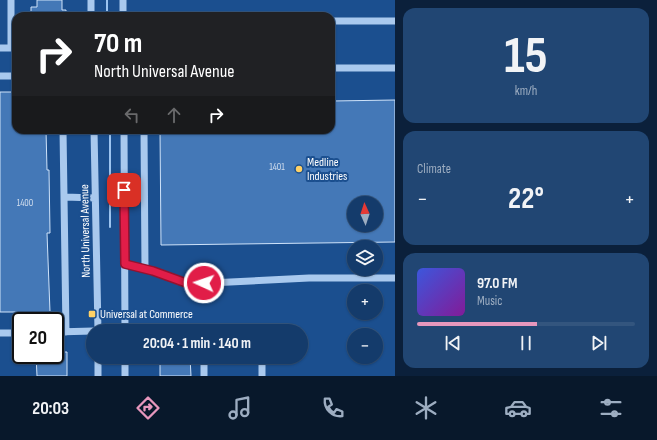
<!DOCTYPE html>
<meta charset="utf-8">
<style>
:root{--surface:#143b6b;--page:#214673;--text:#f1f3f6;--muted:#9dadc1;--line:#33557e;--accent:#e797bd}
body{margin:0;font-family:"Sofia Sans Condensed",sans-serif;background:var(--page);color:var(--text);height:100vh;display:flex;flex-direction:column;font-size:15px;white-space:nowrap}
*{box-sizing:border-box;margin:0}
p{font-size:13px;color:var(--muted)}
.icon{flex:none;width:22px;height:22px;fill:none;stroke:currentColor;stroke-width:2;stroke-linecap:round;stroke-linejoin:round}
.map{position:relative;flex:1;overflow:hidden}
.panel{display:flex;flex-direction:column;gap:8px;padding:8px;background:#0b203b;width:262px}
.panel>*{flex:none}
.banner{position:absolute;left:12px;top:12px;width:323px;height:122px;border-radius:12px;box-shadow:0 1px 3px #0004,0 0 0 1px var(--line);background:#202124;color:#fff;overflow:hidden}
.needle{width:26px;rotate:357deg}
.buttons{position:absolute;left:347px;top:196px;display:grid;gap:8px}
.buttons a{display:grid;place-items:center;width:36px;height:36px;border-radius:50%;background:var(--surface);box-shadow:0 1px 3px #0004,0 0 0 1px var(--line);font-size:20px}
.speed{position:absolute;left:12px;top:312px;display:flex;gap:8px;font-size:20px;font-weight:700;text-align:center}
.speed>*{display:grid;place-content:center;width:52px;height:52px;border-radius:50%;background:var(--surface);box-shadow:0 1px 3px #0004,0 0 0 1px var(--line);line-height:1}
.speed .limit{border:2px solid #111;border-radius:6px;background:#fff;color:#111}
.pin{position:absolute;display:grid;place-items:center;width:34px;height:34px;color:#fff;margin:-17px;border-radius:8px;box-shadow:0 2px 6px #0006}
.me{position:absolute;width:44px;margin:-22px;rotate:273deg;stroke-linejoin:round;filter:drop-shadow(0 0 3px #0008)}
.turn{display:flex;align-items:center;gap:14px;height:84px;padding:0 16px;font-size:18px}
.turn .icon{width:52px;height:52px;stroke-width:2.5}
.turn b{display:block;font-size:28px;line-height:34px}
.lanes{display:flex;align-items:center;height:38px;padding:0 16px;background:#0003;justify-content:center;gap:20px;direction:ltr}
.lanes .off{opacity:.35}
.big{font-size:30px;font-weight:700;line-height:1.1}
.panel .widget{flex:1;display:flex;flex-direction:column;justify-content:center;gap:6px;min-width:0;padding:0 14px;border-radius:12px;background:var(--page)}
.panel .dial{align-items:center;gap:0}
.dial b{font-size:52px;line-height:1}
.song{display:flex;align-items:center;gap:12px}
.cover{width:48px;height:48px;border-radius:6px;background:linear-gradient(135deg,hsl(230 70% 55%),hsl(290 70% 35%))}
.played{height:4px;border-radius:2px;background:linear-gradient(90deg,var(--accent) 55%,var(--line) 55%)}
.keys{display:flex;justify-content:space-around;direction:ltr}
.heat{display:flex;justify-content:space-between;align-items:center;font-size:22px;direction:ltr}
.trip{position:absolute;left:86px;top:324px;width:222px;height:40px;border-radius:20px;background:var(--surface);box-shadow:0 1px 3px #0004,0 0 0 1px var(--line);font-weight:700;line-height:40px;text-align:center}
.menu{display:flex;height:64px;justify-content:space-around;align-items:center;background:#08182b;color:var(--muted)}
.menu .icon{width:28px;height:28px}
.menu .selected{color:var(--accent)}
.menu b{font-size:18px;color:var(--text)}
main{display:flex;flex:1;min-height:0}
.map>svg:first-child{display:block}
.lines{fill:none;stroke-linecap:round;stroke-linejoin:round}
.stream{stroke:#9cc4f0;stroke-width:2}
.building{fill:#4478b7;stroke:#cfe3fa;fill-rule:evenodd}
.minor{stroke:#a9c9ee;stroke-width:7}
.route-casing{stroke:#92132f;stroke-width:10}
.route{stroke:#e11d48;stroke-width:7}
.poi-dot{fill:#ffd166;stroke:#1b4f8f;stroke-width:1.5}
.labels{text-anchor:middle;stroke-width:4;stroke-linejoin:round;paint-order:stroke}
.number-label{font-size:10px;fill:#d0dded}
.poi-label{font-size:12px;fill:#fff;stroke:#1b4f8f;text-anchor:start}
.street-label{font-size:12px;fill:#fff;stroke:#1b4f8f}
</style>
<main>
<div class="map">
<svg width="395" height="376" viewBox="0 0 395 376">
<rect width="100%" height="100%" fill="#1b4f8f"/>
<g class="lines">
<path class="stream" d="M107,0v16
M110,130v97"/>
</g>
<path class="building" d="M37,0h25v10h4v6h-35v-9h6z
M0,92h16v38h30l1,40h2l1,63h-3l3,79h-50z
M395,100v142l-234,3 -1,-115h171v-29zM354,203h22v22h-22z
M55,352h12v24h-30l-1,-21h19z
M160,357h30l1,19h-31z"/>
<g class="lines">
<path class="minor" d="M11,0v48
M91,0v16
M123,0v16
M331,21h64
M0,48h16
M331,68h64
M0,76h16
M63,130l3,202
M94,130l4,201
M124,130l1,201
M144,130l1,139
M65,197l30,1
M125,264l28,7 36,13 120,-6h86
M125,331l156,-1
M55,332l38,-1
M0,333h21
M98,357v19
M125,357v19
M204,357v19
M262,357v19"/>
</g>
<g class="lines">
<g class="route-casing">
<path id="route" d="M124,190l1,74 28,7 36,13 15,-1"/>
</g>
<use href="#route" class="route"/>
</g>
<g class="poi-dot">
<circle cx="299" cy="169" r="4"/>
<rect x="88" y="310" width="8" height="8" rx="2"/>
</g>
<g class="labels">
<g class="number-label">
<text x="277" y="170">1401</text>
<text x="25" y="206">1400</text>
</g>
<g class="poi-label">
<text x="307" y="166">Medline<tspan x="307" dy="14">Industries</tspan></text>
<text x="100" y="318">Universal at Commerce</text>
</g>
<g class="street-label">
<text transform="translate(85 231) rotate(-91)" y="4">North Universal Avenue</text>
</g>
</g>
</svg>
<div class="buttons">
<a><svg class="needle" viewBox="-14 -14 28 28"><path d="M0-13l5 13h-10z" fill="#e53935"/><path d="M0 13l5-13h-10z" fill="#9dadc1"/></svg></a>
<a><svg class="icon" aria-label="layers" viewBox="0 0 24 24"><path d="M12 4l9 5-9 5-9-5zM3 14l9 5 9-5"/></svg></a>
<a>+</a>
<a>−</a>
</div>
<div class="speed"><div class="limit">20</div></div>
<div class="pin" style="left:124px;top:190px;background:#d93025"><svg class="icon" aria-label="arrive" viewBox="0 0 24 24"><path d="M6 21V4h12l-3 4 3 4H6"/></svg></div>
<svg class="me" style="left:204px;top:283px" viewBox="-20 -20 40 40"><circle r="17" fill="#e11d48" stroke="#fff" stroke-width="3"/><path d="M0-11L8 9 0 5-8 9z" fill="#fff"/></svg>
<div class="trip">20:04 · 1 min · 140 m</div>
<div class="banner">
<div class="turn"><svg class="icon" aria-label="right" viewBox="0 0 24 24"><path d="M7 20v-9h11M14 6l5 5-5 5"/></svg><div><b>70 m</b>North Universal Avenue</div></div>
<div class="lanes"><svg class="icon off" aria-label="left" viewBox="0 0 24 24"><path d="M17 20v-9H6M10 6l-5 5 5 5"/></svg><svg class="icon off" aria-label="ahead" viewBox="0 0 24 24"><path d="M12 20V5M6 11l6-6 6 6"/></svg><svg class="icon" aria-label="right" viewBox="0 0 24 24"><path d="M7 20v-9h11M14 6l5 5-5 5"/></svg></div>
</div>
</div>
<section class="panel">
<div class="widget dial"><b>15</b><p>km/h</p></div>
<div class="widget"><p>Climate</p>
<div class="heat"><a>−</a><b class="big">22°</b><a>+</a></div>
</div>
<div class="widget">
<div class="song"><i class="cover"></i><div><b>97.0 FM</b><p>Music</p></div></div>
<div class="played"></div>
<div class="keys"><svg class="icon" aria-label="previous" viewBox="0 0 24 24"><path d="M18 5L8 12l10 7zM5 5v14"/></svg><svg class="icon" aria-label="pause" viewBox="0 0 24 24"><path d="M8 5v14M16 5v14"/></svg><svg class="icon" aria-label="next" viewBox="0 0 24 24"><path d="M6 5l10 7-10 7zM19 5v14"/></svg></div>
</div>
</section>
</main>
<nav class="menu">
<b>20:03</b>
<svg class="icon selected" aria-label="directions" viewBox="0 0 24 24"><path d="M12 3l9 9-9 9-9-9zM9 14v-3h6M13 9l2 2-2 2"/></svg>
<svg class="icon" aria-label="music" viewBox="0 0 24 24"><path d="M9 18V5l10-2v13"/><circle cx="6" cy="18" r="3"/><circle cx="16" cy="16" r="3"/></svg>
<svg class="icon" aria-label="phone" viewBox="0 0 24 24"><path d="M5 4h4l2 5-3 2q2 4 5 5l2-3 5 2v4C11 20 4 13 5 4z"/></svg>
<svg class="icon" aria-label="climate" viewBox="0 0 24 24"><path d="M12 3v18M4 7l16 10M4 17L20 7"/></svg>
<svg class="icon" aria-label="car" viewBox="0 0 24 24"><path d="M5 17H2v-5l4-1 3-4h7l3 4 3 1v5h-3M9 17h6M6 11h13"/><circle cx="7" cy="17" r="2"/><circle cx="17" cy="17" r="2"/></svg>
<svg class="icon" aria-label="filters" viewBox="0 0 24 24"><path d="M4 7h16M4 17h16"/><circle cx="9" cy="7" r="2"/><circle cx="15" cy="17" r="2"/></svg>
</nav>
